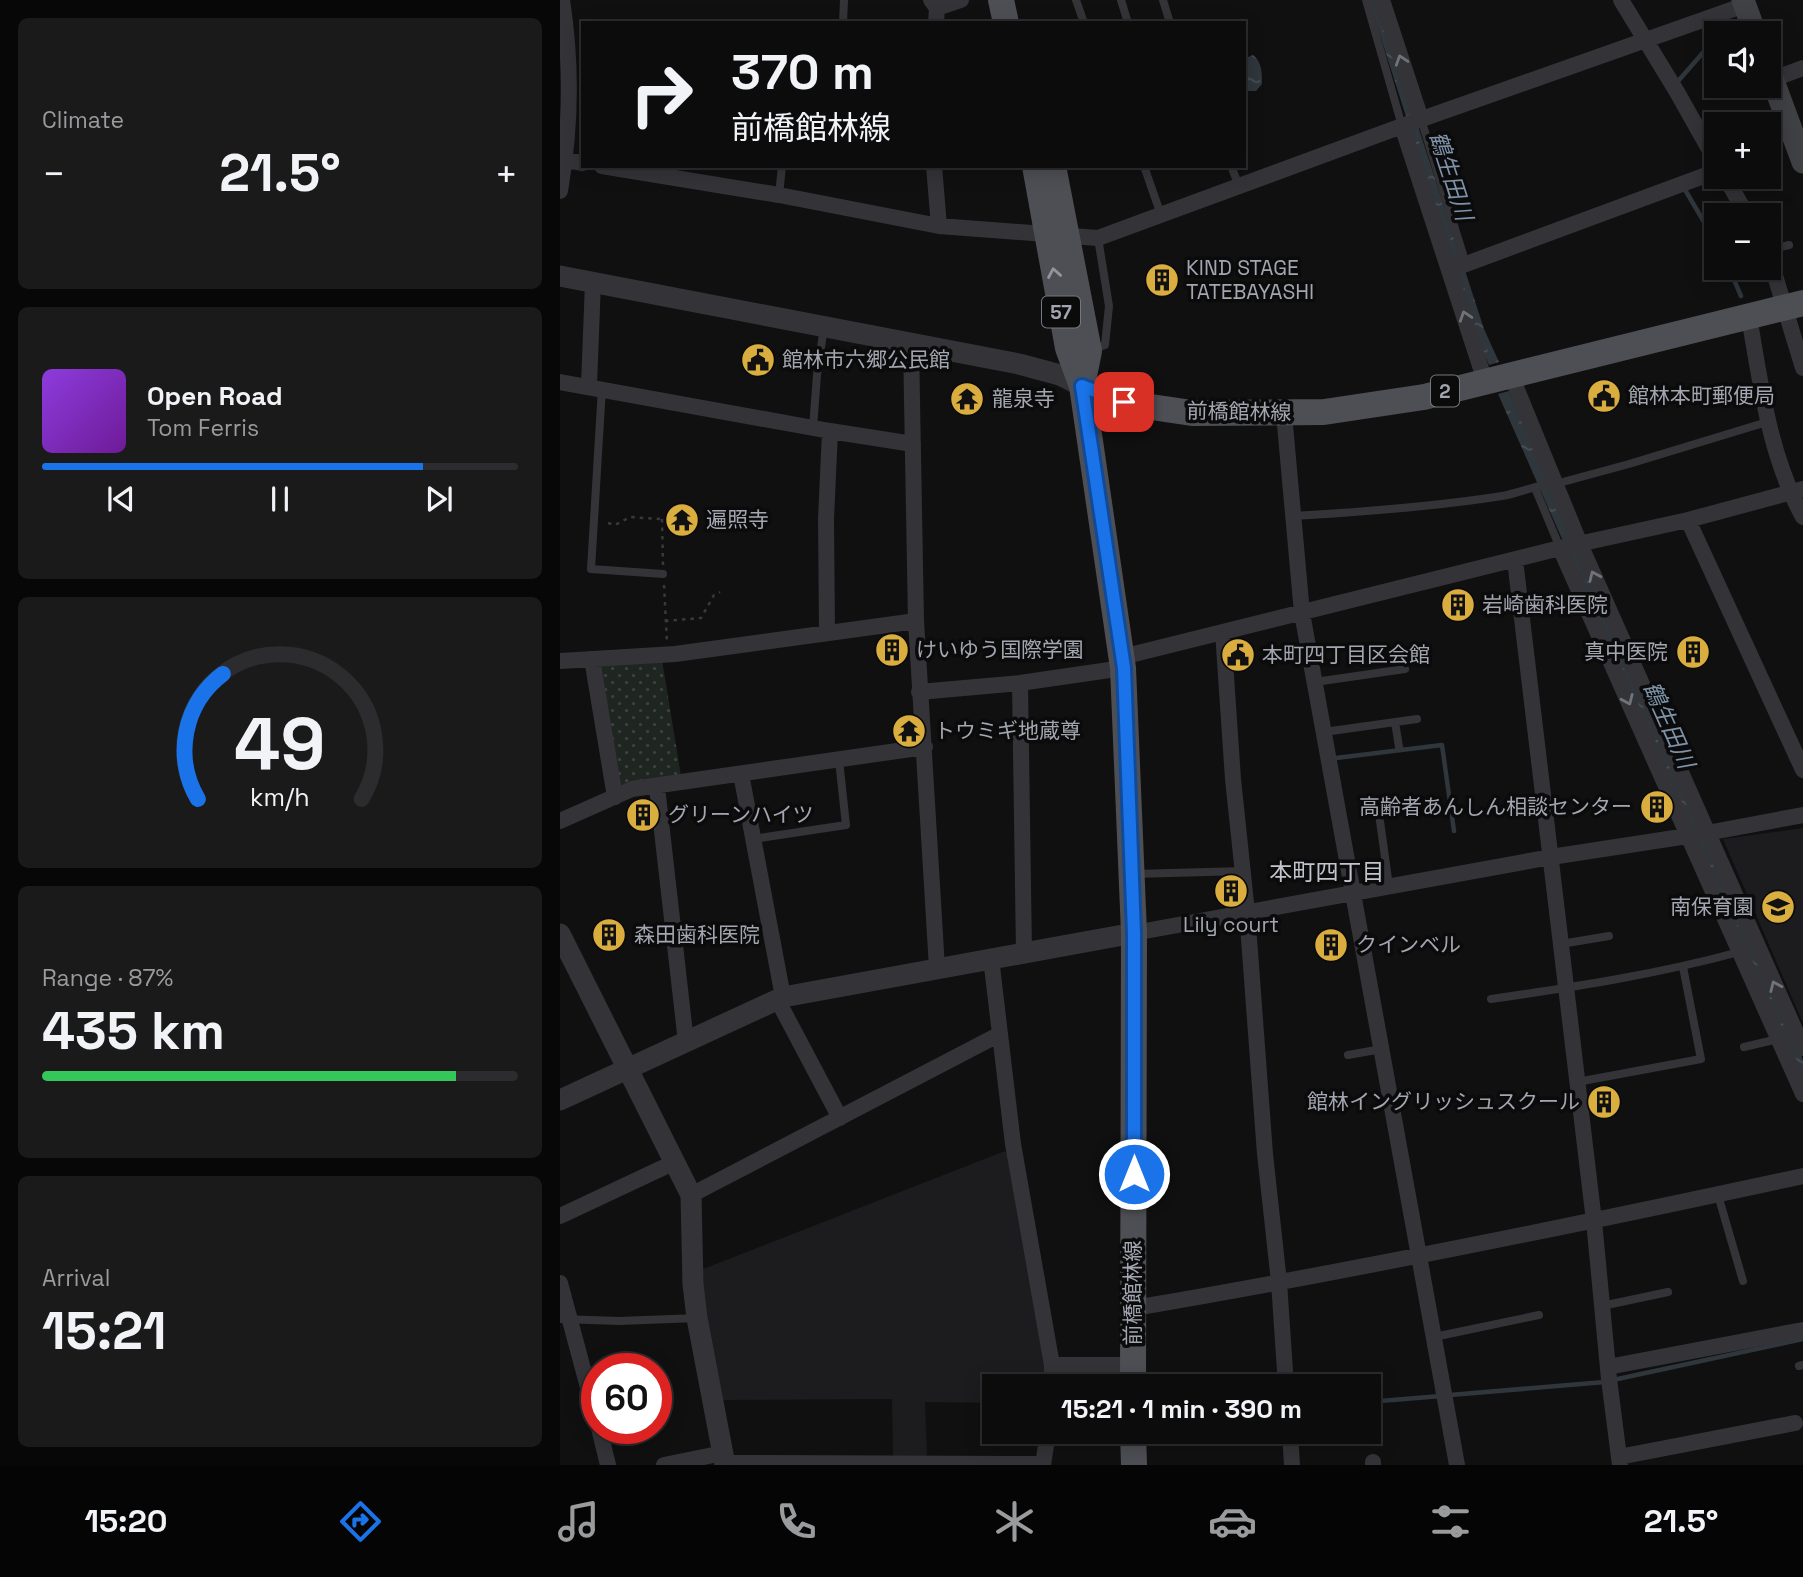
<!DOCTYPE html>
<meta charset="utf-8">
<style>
:root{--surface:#0c0c0d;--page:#1a1a1b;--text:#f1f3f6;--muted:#9a9b9d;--line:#2c2c2e;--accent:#1a73e8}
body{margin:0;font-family:"Space Grotesk","Noto Sans JP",sans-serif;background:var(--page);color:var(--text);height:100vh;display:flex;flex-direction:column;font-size:26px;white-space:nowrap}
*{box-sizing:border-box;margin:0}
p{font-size:23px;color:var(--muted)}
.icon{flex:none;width:38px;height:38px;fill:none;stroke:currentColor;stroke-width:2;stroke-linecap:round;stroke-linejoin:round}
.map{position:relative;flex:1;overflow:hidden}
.sheet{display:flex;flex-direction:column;gap:18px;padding:18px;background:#070707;width:560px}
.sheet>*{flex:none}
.guide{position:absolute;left:21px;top:21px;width:665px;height:147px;border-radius:0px;box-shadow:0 4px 18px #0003,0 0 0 2px var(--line);background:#0c0c0d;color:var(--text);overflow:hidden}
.controls{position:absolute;left:1144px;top:21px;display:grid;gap:14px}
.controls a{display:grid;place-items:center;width:77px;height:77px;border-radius:0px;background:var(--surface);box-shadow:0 4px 18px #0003,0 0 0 2px var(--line);font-size:35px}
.speed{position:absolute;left:21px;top:1353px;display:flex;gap:14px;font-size:35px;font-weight:700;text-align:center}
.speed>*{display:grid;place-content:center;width:91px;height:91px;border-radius:50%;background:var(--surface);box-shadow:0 4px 18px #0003,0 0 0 2px var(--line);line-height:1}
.speed .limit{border:10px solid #d22;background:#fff;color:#111}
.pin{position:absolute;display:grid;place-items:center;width:60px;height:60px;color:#fff;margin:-30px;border-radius:14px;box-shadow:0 4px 10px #0006}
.me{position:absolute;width:77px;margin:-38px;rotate:0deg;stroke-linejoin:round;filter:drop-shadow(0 0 5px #0008)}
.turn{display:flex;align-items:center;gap:24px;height:147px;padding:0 35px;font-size:32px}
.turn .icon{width:91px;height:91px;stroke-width:2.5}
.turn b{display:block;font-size:49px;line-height:60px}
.big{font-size:52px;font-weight:700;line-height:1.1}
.sheet .tile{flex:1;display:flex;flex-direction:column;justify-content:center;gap:10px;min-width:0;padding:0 24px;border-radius:10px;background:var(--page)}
.sheet .dial{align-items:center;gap:0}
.dial svg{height:182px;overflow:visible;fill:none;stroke:var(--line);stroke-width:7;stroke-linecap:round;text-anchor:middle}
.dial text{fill:var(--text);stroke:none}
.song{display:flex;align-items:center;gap:21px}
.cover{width:84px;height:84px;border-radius:10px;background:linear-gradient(135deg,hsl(270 70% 55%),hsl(280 70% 35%))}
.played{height:7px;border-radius:4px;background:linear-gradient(90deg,var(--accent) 80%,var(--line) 80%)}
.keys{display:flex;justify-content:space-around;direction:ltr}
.heat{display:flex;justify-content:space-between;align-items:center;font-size:38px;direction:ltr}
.charge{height:10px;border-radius:5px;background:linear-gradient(90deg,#34c759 87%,var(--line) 0)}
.trip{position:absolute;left:422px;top:1374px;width:399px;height:70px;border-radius:0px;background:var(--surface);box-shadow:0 4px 18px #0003,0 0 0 2px var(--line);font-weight:700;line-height:70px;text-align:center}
.menu{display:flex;height:112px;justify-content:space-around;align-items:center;background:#050505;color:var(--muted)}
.menu .icon{width:49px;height:49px}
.menu .on{color:var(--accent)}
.menu b{font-size:32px;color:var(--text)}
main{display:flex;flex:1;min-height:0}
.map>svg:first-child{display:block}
.built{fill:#1c1c1e}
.park{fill:url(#park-dots)}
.water{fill:url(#water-ripples)}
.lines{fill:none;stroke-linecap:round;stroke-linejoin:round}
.stream{stroke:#2f363c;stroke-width:4.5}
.path{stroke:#38393d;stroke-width:2.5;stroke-dasharray:3.5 5;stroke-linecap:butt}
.service{stroke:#343438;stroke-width:8}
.minor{stroke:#343438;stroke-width:16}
.tertiary{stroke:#343438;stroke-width:21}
.secondary{stroke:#404145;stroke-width:23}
.primary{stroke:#4e4f54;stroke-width:26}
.oneway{stroke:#71737a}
.oneway2{stroke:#92959e}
.route-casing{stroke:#114b97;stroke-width:18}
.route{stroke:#1a73e8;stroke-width:12}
.labels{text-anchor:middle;stroke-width:7;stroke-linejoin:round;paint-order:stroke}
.shield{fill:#0b0b0c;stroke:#75787f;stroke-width:2}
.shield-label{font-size:19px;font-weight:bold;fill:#a3a6b0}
.poi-label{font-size:21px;fill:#a3a6b0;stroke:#0b0b0c;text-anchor:start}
.street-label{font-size:21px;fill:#a3a6b0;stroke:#0b0b0c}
.water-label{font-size:23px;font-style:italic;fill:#7d92a8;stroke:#0b0b0c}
.neighbourhood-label{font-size:23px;fill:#c3c5cd;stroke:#0b0b0c}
</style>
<main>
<section class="sheet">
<div class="tile"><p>Climate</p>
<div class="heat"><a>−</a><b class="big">21.5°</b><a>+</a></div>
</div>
<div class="tile">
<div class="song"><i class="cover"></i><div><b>Open Road</b><p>Tom Ferris</p></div></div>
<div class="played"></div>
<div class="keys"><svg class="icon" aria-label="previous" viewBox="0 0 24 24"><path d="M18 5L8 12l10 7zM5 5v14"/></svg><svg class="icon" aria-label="pause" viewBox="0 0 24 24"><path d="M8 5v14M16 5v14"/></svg><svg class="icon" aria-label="next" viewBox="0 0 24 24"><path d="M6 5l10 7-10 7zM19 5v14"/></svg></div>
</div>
<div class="tile dial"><svg viewBox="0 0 100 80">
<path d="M14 69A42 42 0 1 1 86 69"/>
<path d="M14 69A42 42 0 0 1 25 14" stroke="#1a73e8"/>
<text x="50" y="56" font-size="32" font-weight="700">49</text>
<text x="50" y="72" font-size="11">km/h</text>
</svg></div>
<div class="tile"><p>Range · 87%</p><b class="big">435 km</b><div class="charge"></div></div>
<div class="tile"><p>Arrival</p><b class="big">15:21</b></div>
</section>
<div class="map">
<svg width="1243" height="1465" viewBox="0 0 1243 1465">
<defs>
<pattern id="park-dots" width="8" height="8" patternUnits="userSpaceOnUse" patternTransform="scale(1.75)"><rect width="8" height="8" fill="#1f2520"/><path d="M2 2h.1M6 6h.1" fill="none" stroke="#3c423e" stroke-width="1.8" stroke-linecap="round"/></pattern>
<pattern id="water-ripples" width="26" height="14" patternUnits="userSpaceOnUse" patternTransform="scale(1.75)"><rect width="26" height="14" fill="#2f363c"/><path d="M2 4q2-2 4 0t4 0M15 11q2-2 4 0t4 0" fill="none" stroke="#4a5056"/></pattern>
</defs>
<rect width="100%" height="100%" fill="#101011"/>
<path class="built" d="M1243,828v195l-80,-184z
M445,1151l4,5 36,210 -2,20h-49v17l-69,-1 2,55 -34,-1 -1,-57 -169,1 -21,-102 1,-29z"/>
<path class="park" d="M102,660l19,116 -61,9 -22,-121z"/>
<path class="water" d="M809,0h8l107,329 15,33 -10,3 -14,-31z
M693,55c9,7 9,18 9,29l-6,7h-9l-3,-2 2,-31z
M949,391l294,669v24l-305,-690z"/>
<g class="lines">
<path class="stream" d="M1119,80l29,-33 9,-5
M1124,188l33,56
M1169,268l12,28
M776,758l106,-13 12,86
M1053,1380l190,-41
M890,1395l155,-13
M808,1402l73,-6"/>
<path class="path" d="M102,519l1,46
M48,523l7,2 15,-8 45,3
M104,585l3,57
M105,621l36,-3 13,-23 6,-3"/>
<path class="service" d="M516,0l8,23
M561,0l7,23
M603,0l7,23
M806,0l36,126
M283,23l1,-23
M861,119l45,145
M584,166l17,49
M673,171l6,15
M219,195l3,-29
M1209,250l20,-5
M534,349l11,-4 4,-39 -11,-68
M42,388l-11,181 72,5
M253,428l4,-53 7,-48
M975,488l25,60
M733,516c70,-4 139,-9 209,-20 19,-3 38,-13 57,-13l70,-19 138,-42
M755,682l90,-13
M835,722l4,25
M764,732l93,-13
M819,814l10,72
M193,839l93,-14 -7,-65
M574,874l109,-3
M1001,944l48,-8
M931,999c84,-12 167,-25 248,-47
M1184,1047l34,-8
M788,1055l34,-6
M1017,1082l124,-23 -18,-92
M1158,1195l25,86
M1042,1306l66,-14
M0,1319l59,2 78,-3
M874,1337l105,-22
M1239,1366l4,-1"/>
<path class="minor" d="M371,0l6,8 -1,15
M822,0l39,119
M1061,0l56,92 40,71
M377,8l24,-8
M1213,79l30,-11
M842,126l83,255
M0,159l23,4
M42,166l177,29 160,31 159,12 304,-112 343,-121
M374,166l5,60
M1165,177l22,38
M0,191c11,-64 12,-127 2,-191
M1209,256l34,112
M890,270l267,-99
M1189,317c12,68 20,138 54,200
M351,344l5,277 21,347
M951,375l69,169 223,504
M0,382l270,49 83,13
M29,385l4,-103
M724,414l18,199 155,852
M1128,520l115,250
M1000,548l243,546
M955,560l79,661 15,158 11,86
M267,632l-1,-113 4,-88
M663,632l10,147 14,133 18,242 14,128 7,104
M562,657l438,-109 128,-28 115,-31
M32,659l23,138
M0,661l115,-7 241,-33
M460,683l4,270
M359,692l101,-9 103,-15
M181,774l42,223
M97,787l29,255
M0,821l72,-32 293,-42
M574,933l417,-76 156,-24 96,-18
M431,958l22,186 39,221v21
M217,999l63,119
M131,1195l309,-161
M0,1216l115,-54
M0,1283l37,138
M574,1308c224,-38 447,-84 669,-132
M492,1365h81
M1048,1367l195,-37
M39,1428l9,37
M730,1432l2,33
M1059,1457l176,-34
M813,1462v3
M165,1463l318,1
M104,1465l59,-12
M483,1465l5,-33"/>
<path class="tertiary" d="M0,276l459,88 41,11 22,11
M0,934l131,261 2,89 4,34 28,147
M0,1100l223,-103 351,-64"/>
<path class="secondary" d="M1183,0l12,33
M1209,70l34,92"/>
<path class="primary" d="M441,0l5,23
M475,166l33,182 14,38 41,282 11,265 -1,453
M493,166l36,185 -7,35
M522,386l42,17 68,10 132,-1 100,-15 379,-94
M573,1432l1,33"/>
</g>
<defs><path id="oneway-chevron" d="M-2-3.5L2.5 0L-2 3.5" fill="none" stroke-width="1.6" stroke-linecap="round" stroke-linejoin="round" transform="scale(1.75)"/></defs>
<g class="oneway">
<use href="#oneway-chevron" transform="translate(841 60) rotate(-108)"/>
<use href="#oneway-chevron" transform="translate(905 316) rotate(-108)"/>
<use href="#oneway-chevron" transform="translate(1034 576) rotate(-114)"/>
<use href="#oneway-chevron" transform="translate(1068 700) rotate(66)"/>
<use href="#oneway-chevron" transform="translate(1215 986) rotate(-114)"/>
</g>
<use class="oneway2" href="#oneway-chevron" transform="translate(494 273) rotate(-100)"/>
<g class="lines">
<g class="route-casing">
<path id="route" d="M564,402l-42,-16 42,282 10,265v241"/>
</g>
<use href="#route" class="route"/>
</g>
<defs>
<g id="building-disc" transform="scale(1.75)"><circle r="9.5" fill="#daad3f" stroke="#0b0b0c"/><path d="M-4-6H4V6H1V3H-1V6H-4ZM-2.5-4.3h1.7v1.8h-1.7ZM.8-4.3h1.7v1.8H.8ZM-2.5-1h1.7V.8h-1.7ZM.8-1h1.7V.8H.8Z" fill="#111"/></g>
<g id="civic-disc" transform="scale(1.75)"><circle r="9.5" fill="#daad3f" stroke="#0b0b0c"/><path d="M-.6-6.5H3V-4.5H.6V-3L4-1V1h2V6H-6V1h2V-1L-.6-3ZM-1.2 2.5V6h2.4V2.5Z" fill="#111"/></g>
<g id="temple-disc" transform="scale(1.75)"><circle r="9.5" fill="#daad3f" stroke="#0b0b0c"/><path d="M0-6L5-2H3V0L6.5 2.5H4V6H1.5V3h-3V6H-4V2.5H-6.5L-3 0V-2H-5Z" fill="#111"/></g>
<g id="school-disc" transform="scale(1.75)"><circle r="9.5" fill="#daad3f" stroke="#0b0b0c"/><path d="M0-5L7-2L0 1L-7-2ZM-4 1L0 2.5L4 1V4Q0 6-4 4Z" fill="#111"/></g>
</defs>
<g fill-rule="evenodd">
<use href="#building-disc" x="602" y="280"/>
<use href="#civic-disc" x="198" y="360"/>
<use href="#civic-disc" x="1044" y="396"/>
<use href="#temple-disc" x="407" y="399"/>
<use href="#temple-disc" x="122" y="520"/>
<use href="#building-disc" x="898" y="605"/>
<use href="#building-disc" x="332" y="650"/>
<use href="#building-disc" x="1133" y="652"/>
<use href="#civic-disc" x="678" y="655"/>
<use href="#temple-disc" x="349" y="731"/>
<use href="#building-disc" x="1097" y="807"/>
<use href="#building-disc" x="83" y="815"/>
<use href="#building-disc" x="671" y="891"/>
<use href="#school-disc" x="1218" y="907"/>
<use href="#building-disc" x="49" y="935"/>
<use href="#building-disc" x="771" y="945"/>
<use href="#building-disc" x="1044" y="1102"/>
</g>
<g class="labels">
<g class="shield">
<rect x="482" y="296.5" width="38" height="31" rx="5"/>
<rect x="871" y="375.5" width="28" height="31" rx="5"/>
</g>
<g class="shield-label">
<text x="501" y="319">57</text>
<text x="885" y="398">2</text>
</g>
<g class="poi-label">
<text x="626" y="275">KIND STAGE<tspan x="626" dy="24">TATEBAYASHI</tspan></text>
<text x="222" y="367">館林市六郷公民館</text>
<text x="1068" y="403">館林本町郵便局</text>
<text x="432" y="406">龍泉寺</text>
<text x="146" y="527">遍照寺</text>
<text x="922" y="612">岩崎歯科医院</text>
<text x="356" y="657">けいゆう国際学園</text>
<text x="1108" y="659" text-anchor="end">真中医院</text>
<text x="702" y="662">本町四丁目区会館</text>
<text x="374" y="738">トウミギ地蔵尊</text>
<text x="1072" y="814" text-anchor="end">高齢者あんしん相談センター</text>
<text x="108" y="822">グリーンハイツ</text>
<text x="1194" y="914" text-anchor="end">南保育園</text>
<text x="671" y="932" text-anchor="middle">Lily court</text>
<text x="74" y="942">森田歯科医院</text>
<text x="796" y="952">クインベル</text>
<text x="1020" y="1109" text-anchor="end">館林イングリッシュスクール</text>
</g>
<g class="street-label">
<text transform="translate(679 412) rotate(1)" y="7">前橋館林線</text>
<text transform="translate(573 1293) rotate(-90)" y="7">前橋館林線</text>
</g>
<g class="water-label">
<text transform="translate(891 176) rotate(72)" y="8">鶴生田川</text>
<text transform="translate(1109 725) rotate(66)" y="8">鶴生田川</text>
</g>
<g class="neighbourhood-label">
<text x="767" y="880">本町四丁目</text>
</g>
</g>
</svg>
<div class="controls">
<a><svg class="icon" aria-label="sound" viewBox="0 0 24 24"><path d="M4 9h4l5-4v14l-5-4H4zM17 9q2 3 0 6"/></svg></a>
<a>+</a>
<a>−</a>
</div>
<div class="speed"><div class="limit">60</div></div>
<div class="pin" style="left:564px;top:402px;background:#d93025"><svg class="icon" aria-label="arrive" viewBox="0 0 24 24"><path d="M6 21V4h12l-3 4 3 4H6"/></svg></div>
<svg class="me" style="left:574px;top:1174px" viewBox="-20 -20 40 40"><circle r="17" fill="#1a73e8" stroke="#fff" stroke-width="3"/><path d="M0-11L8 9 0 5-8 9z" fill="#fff"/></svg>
<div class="trip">15:21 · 1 min · 390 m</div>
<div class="guide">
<div class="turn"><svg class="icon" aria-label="right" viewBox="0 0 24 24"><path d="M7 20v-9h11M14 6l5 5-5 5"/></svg><div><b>370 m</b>前橋館林線</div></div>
</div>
</div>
</main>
<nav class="menu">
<b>15:20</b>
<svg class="icon on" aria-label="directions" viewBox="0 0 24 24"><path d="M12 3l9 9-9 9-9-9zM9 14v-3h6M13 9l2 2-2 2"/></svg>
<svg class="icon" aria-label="music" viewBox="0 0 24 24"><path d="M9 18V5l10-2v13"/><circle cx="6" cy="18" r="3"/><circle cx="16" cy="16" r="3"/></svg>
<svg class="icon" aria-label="phone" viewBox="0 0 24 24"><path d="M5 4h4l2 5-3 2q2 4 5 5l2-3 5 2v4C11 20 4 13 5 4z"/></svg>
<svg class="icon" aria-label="climate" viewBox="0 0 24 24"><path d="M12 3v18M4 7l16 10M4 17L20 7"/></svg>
<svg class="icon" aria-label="car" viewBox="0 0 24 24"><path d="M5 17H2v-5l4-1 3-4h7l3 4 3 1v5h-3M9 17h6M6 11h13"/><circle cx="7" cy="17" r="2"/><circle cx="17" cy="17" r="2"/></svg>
<svg class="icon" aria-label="filters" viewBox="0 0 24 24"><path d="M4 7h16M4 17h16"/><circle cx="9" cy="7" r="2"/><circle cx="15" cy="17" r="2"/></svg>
<b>21.5°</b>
</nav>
